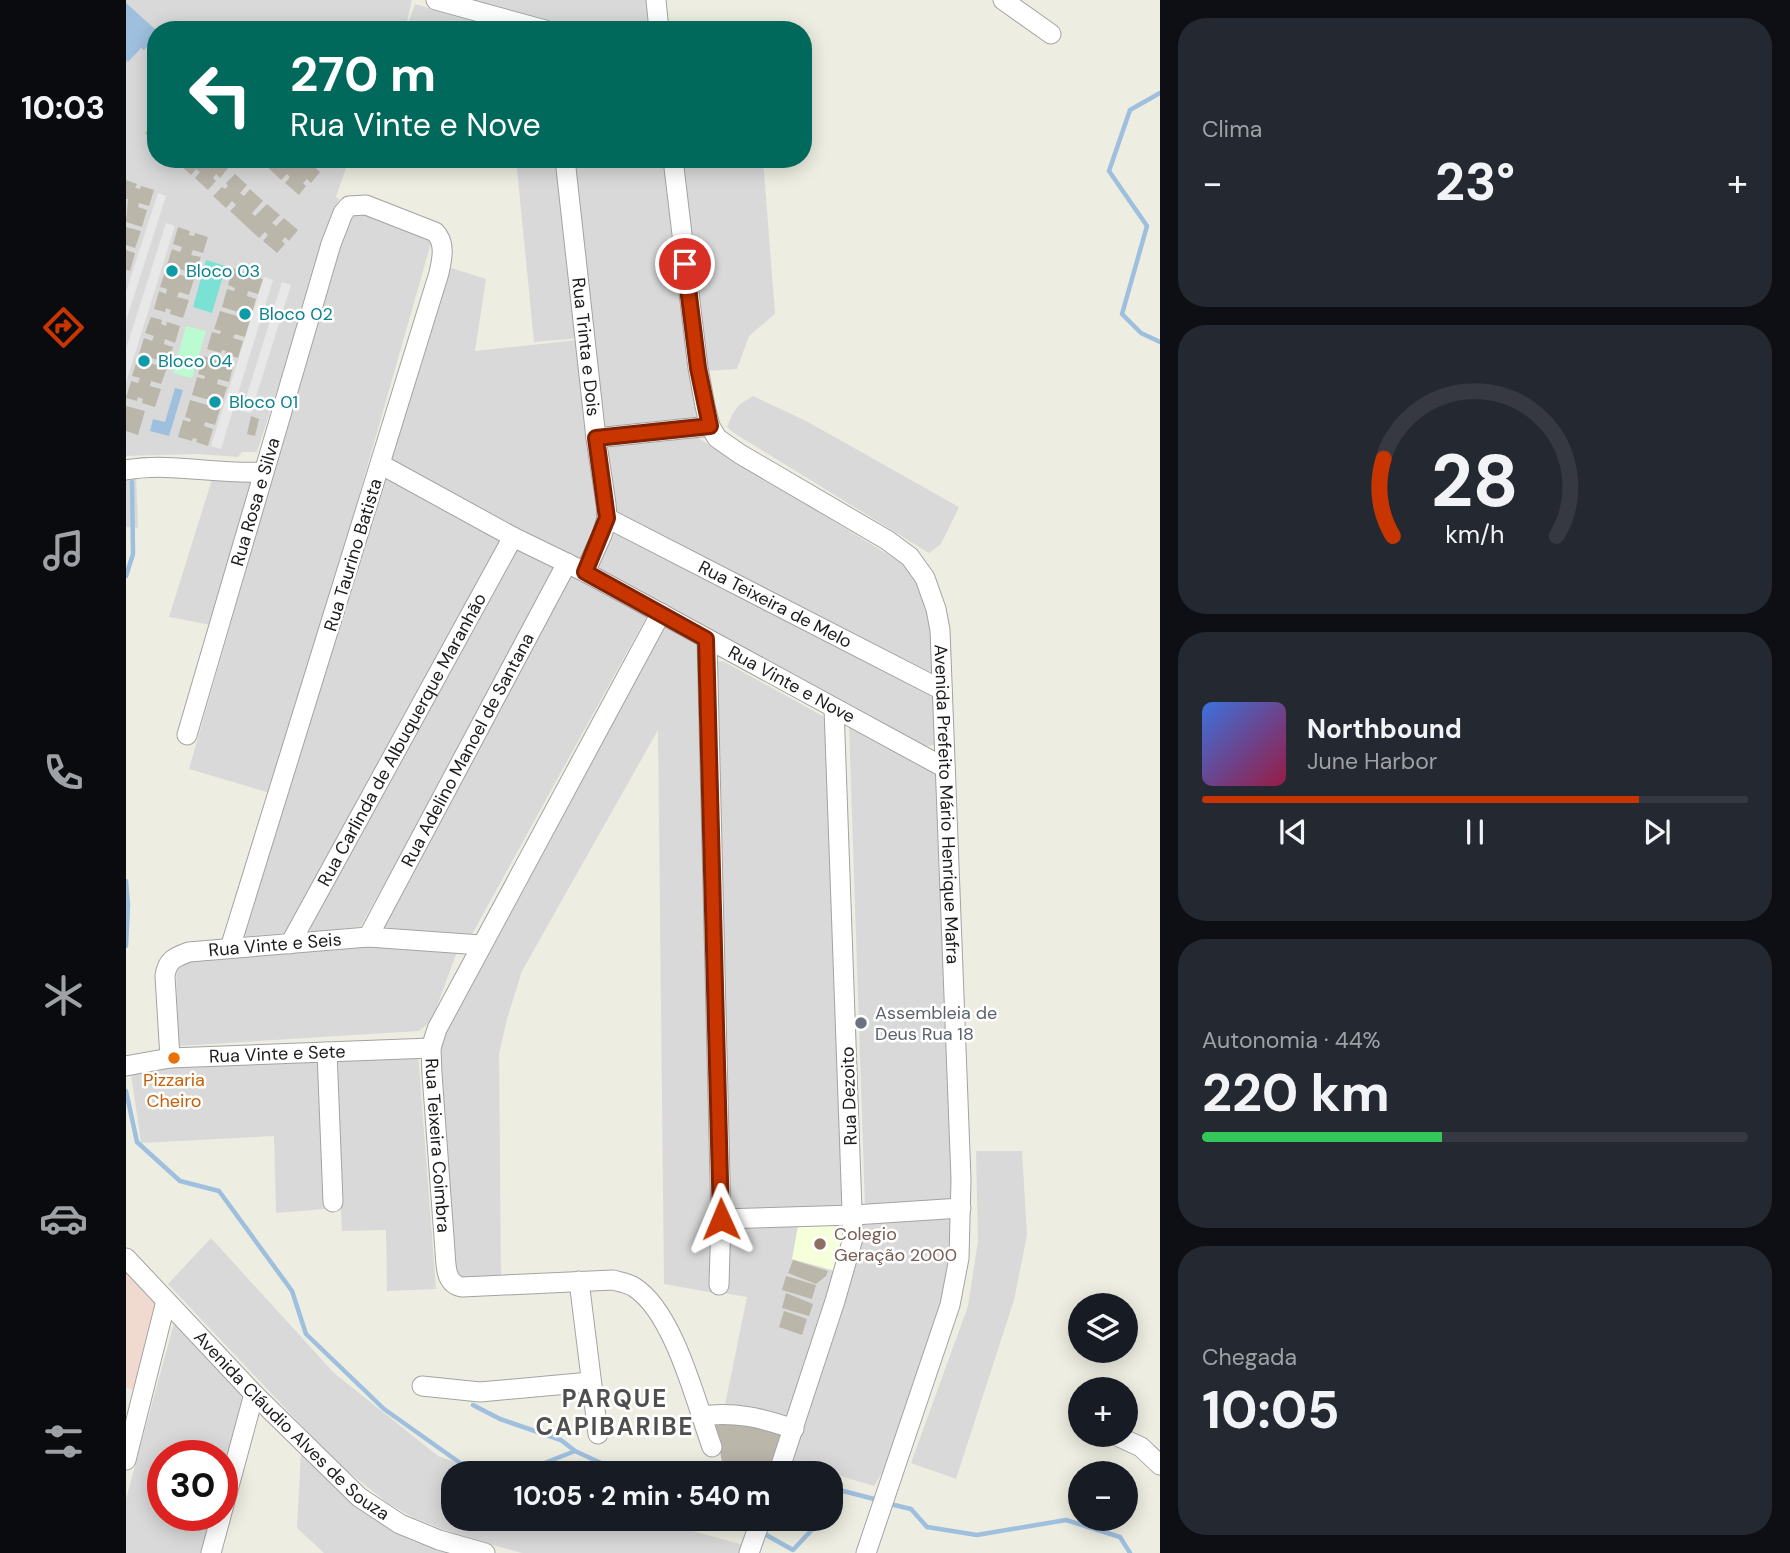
<!DOCTYPE html>
<html lang="pt">
<meta charset="utf-8">
<style>
:root{--surface:#171b24;--page:#242831;--text:#f1f3f6;--muted:#9ea1a6;--line:#363941;--accent:#c83500}
body{margin:0;font-family:"DM Sans",sans-serif;background:var(--page);color:var(--text);height:100vh;display:flex;flex-direction:column;font-size:26px;white-space:nowrap}
*{box-sizing:border-box;margin:0}
p{font-size:23px;color:var(--muted)}
.icon{flex:none;width:38px;height:38px;fill:none;stroke:currentColor;stroke-width:2;stroke-linecap:round;stroke-linejoin:round}
.map{position:relative;flex:1;overflow:hidden}
.panel{display:flex;flex-direction:column;gap:18px;padding:18px;background:#0d0f14;width:630px}
.panel>*{flex:none}
.banner{position:absolute;left:21px;top:21px;width:665px;height:147px;border-radius:28px;box-shadow:0 4px 18px #0003;background:#00695c;color:#fff;overflow:hidden}
.fabs{position:absolute;left:942px;top:1293px;display:grid;gap:14px}
.fabs a{display:grid;place-items:center;width:70px;height:70px;border-radius:50%;background:var(--surface);box-shadow:0 4px 18px #0003;font-size:35px}
.speed{position:absolute;left:21px;top:1440px;display:flex;gap:14px;font-size:35px;font-weight:700;text-align:center}
.speed>*{display:grid;place-content:center;width:91px;height:91px;border-radius:50%;background:var(--surface);box-shadow:0 4px 18px #0003;line-height:1}
.speed .limit{border:10px solid #d22;background:#fff;color:#111}
.pin{position:absolute;display:grid;place-items:center;width:60px;height:60px;color:#fff;margin:-30px;border:4px solid #fff;border-radius:50%;box-shadow:0 2px 7px #0007}
.me{position:absolute;width:77px;margin:-38px;rotate:359deg;stroke-linejoin:round;filter:drop-shadow(0 0 5px #0008)}
.turn{display:flex;align-items:center;gap:24px;height:147px;padding:0 28px;font-size:32px}
.turn .icon{width:91px;height:91px;stroke-width:2.5}
.turn b{display:block;font-size:49px;line-height:60px}
.big{font-size:52px;font-weight:700;line-height:1.1}
.panel .card{flex:1;display:flex;flex-direction:column;justify-content:center;gap:10px;min-width:0;padding:0 24px;border-radius:28px;background:var(--page)}
.panel .dial{align-items:center;gap:0}
.dial svg{height:182px;overflow:visible;fill:none;stroke:var(--line);stroke-width:7;stroke-linecap:round;text-anchor:middle}
.dial text{fill:var(--text);stroke:none}
.song{display:flex;align-items:center;gap:21px}
.cover{width:84px;height:84px;border-radius:10px;background:linear-gradient(135deg,hsl(220 70% 55%),hsl(340 70% 35%))}
.played{height:7px;border-radius:4px;background:linear-gradient(90deg,var(--accent) 80%,var(--line) 80%)}
.keys{display:flex;justify-content:space-around;direction:ltr}
.heat{display:flex;justify-content:space-between;align-items:center;font-size:38px;direction:ltr}
.charge{height:10px;border-radius:5px;background:linear-gradient(90deg,#34c759 44%,var(--line) 0)}
.trip{position:absolute;left:315px;top:1461px;width:402px;height:70px;border-radius:28px;background:var(--surface);box-shadow:0 4px 18px #0003;font-weight:700;line-height:70px;text-align:center}
main{display:flex;flex:1;min-height:0}
.dock{display:flex;flex-direction:column;width:126px;justify-content:space-around;align-items:center;background:#090b0e;color:var(--muted)}
.dock .icon{width:49px;height:49px}
.dock .selected{color:var(--accent)}
.dock b{font-size:32px;color:var(--text)}
.map>svg:first-child{display:block}
.residential{fill:#dad9d9}
.commercial{fill:#f0d9cf}
.education{fill:#f5ffd9}
.park{fill:#bafbd1}
.pitch{fill:#7be1d5}
.parking{fill:#e8e8e8}
.water{fill:#9fbfde}
.lines{fill:none;stroke-linecap:round;stroke-linejoin:round}
.stream{stroke:#9fbfde;stroke-width:4.5}
.building{fill:#bbb6aa}
.minor-casing{stroke:#a3a3a3;stroke-width:21}
.minor{stroke:#fff;stroke-width:19}
.route-casing{stroke:#822200;stroke-width:18}
.route{stroke:#c83500;stroke-width:12}
.culture-dot{fill:#0f9aa8;stroke:#fff;stroke-width:2.5}
.worship-dot{fill:#6b7280;stroke:#fff;stroke-width:2.5}
.food-dot{fill:#e8710a;stroke:#fff;stroke-width:2.5}
.education-dot{fill:#8d6e63;stroke:#fff;stroke-width:2.5}
.labels{text-anchor:middle;stroke-width:5;stroke-linejoin:round;paint-order:stroke}
.culture-label{font-size:18px;fill:#0d838f;stroke:#fff;text-anchor:start}
.street-label{font-size:18px;fill:#1c1c1c;stroke:#fff}
.worship-label{font-size:18px;fill:#5b616d;stroke:#fff;text-anchor:start}
.food-label{font-size:18px;fill:#c56008;stroke:#fff}
.education-label{font-size:18px;fill:#785e54;stroke:#fff;text-anchor:start}
.district-label{font-size:24px;font-weight:bold;letter-spacing:2px;fill:#4f4f4f;stroke:#fff}
</style>
<main>
<nav class="dock">
<b>10:03</b>
<svg class="icon selected" aria-label="directions" viewBox="0 0 24 24"><path d="M12 3l9 9-9 9-9-9zM9 14v-3h6M13 9l2 2-2 2"/></svg>
<svg class="icon" aria-label="music" viewBox="0 0 24 24"><path d="M9 18V5l10-2v13"/><circle cx="6" cy="18" r="3"/><circle cx="16" cy="16" r="3"/></svg>
<svg class="icon" aria-label="phone" viewBox="0 0 24 24"><path d="M5 4h4l2 5-3 2q2 4 5 5l2-3 5 2v4C11 20 4 13 5 4z"/></svg>
<svg class="icon" aria-label="climate" viewBox="0 0 24 24"><path d="M12 3v18M4 7l16 10M4 17L20 7"/></svg>
<svg class="icon" aria-label="car" viewBox="0 0 24 24"><path d="M5 17H2v-5l4-1 3-4h7l3 4 3 1v5h-3M9 17h6M6 11h13"/><circle cx="7" cy="17" r="2"/><circle cx="17" cy="17" r="2"/></svg>
<svg class="icon" aria-label="filters" viewBox="0 0 24 24"><path d="M4 7h16M4 17h16"/><circle cx="9" cy="7" r="2"/><circle cx="15" cy="17" r="2"/></svg>
</nav>
<div class="map">
<svg width="1034" height="1553" viewBox="0 0 1034 1553">
<rect width="100%" height="100%" fill="#eeede1"/>
<path class="residential" d="M0,0h286l-7,30h-249v129h193l-13,38 3,2 -82,253h-15l-4,5 -41,-3 -71,2z
M333,0h191l3,30h-79z
M289,4l91,26h-100z
M390,159h45l19,179 -46,4z
M444,159h97l34,262 -100,11z
M555,159h82l12,155 -26,22 -12,33 -33,2z
M227,210l80,26 -79,277 -84,280 -81,-24 159,-555z
M322,267l38,12 -11,72 103,-11 27,171 -20,55 -197,-102z
M627,396l55,26 151,85 -18,37 -12,9 -195,-120 -7,-6 5,-12 7,-10z
M540,436l32,2 212,130 21,39 1,66 -319,-161 -6,-49 3,-21z
M10,473l2,55 -12,-1v-53z
M88,473l41,5 -44,147 -42,-8z
M256,473l121,63 -217,397 -43,4z
M482,529l327,163 2,52 -12,3 -326,-178 -2,-3z
M389,542l40,25 -100,190 -95,170 -49,5 -1,-4z
M443,570l80,42 -179,326 -88,-11z
M539,626l31,14 3,7 15,646 -50,-9 -6,-554 -136,241 -15,48 -8,35 2,222 -48,2 -3,-3 -11,-240z
M597,661l105,58 17,491 -114,3 -14,-551z
M723,725l92,51 15,428 -91,4z
M195,945l137,4 -26,71 -13,11 -241,15 -2,-82 69,-11z
M292,1052l18,237 -49,2 -1,-61 -44,1 -9,-175z
M191,1057l8,152 -49,4 -2,-77 -133,7 -11,-76z
M850,1151h46l5,84 -13,65 -58,179 -45,-16 57,-157 10,-65z
M829,1219l-13,93 -51,146 -17,28 -84,-25 69,-239z
M672,1226l52,4 -60,191 -66,-11 23,-113 -24,-4 6,-63z
M85,1238l123,135 104,83 47,17 -32,1v45h197l97,27 -2,7h-223l-62,-17 -46,-18 -25,-14 -53,-42 -168,-178z
M48,1323l5,1 67,70 -24,100v-38h-59v60h54l-11,37h-80v-54z
M175,1452l69,65 42,24 36,12h-124l-27,-25z"/>
<path class="commercial" d="M0,1264l33,39 -25,87 -8,-2z"/>
<path class="education" d="M699,1224l25,6 -11,42 -47,-13 6,-33z"/>
<path class="park" d="M60,326l20,5 -14,47 -19,-5z"/>
<path class="pitch" d="M80,260l20,6 -14,47 -19,-6z"/>
<path class="parking" d="M32,193l8,3 -40,125v-29z
M40,223l9,3 -49,156v-33z
M138,277l9,3 -52,169 -10,-3z
M156,282l9,3 -40,128 -9,-2z"/>
<path class="water" d="M0,3l30,27v7l-12,13 -3,-2 -13,14 -2,-2z
M49,388l8,2 -14,46 -19,-5 3,-12 12,3z"/>
<g class="lines">
<path class="stream" d="M1034,93l-30,17 -21,61 38,55 -25,88 19,19 19,9
M0,576l7,-22 -1,-72
M0,881l2,24 -2,41
M0,1091l11,51 43,39 39,10 73,100 14,43 78,75 79,56 64,5 48,-19 50,23
M347,1405l27,14 61,21 14,11
M764,1504l21,5 16,18 50,8 89,-15 54,17 10,16
M705,1507l12,-16 35,9
M613,1519l15,8
M635,1532l32,18 29,-31"/>
</g>
<path class="building" d="M27,124l3,2v17l-11,-10z
M48,159h29l4,4 4,-4h9l9,8 -9,11 -4,-4 -3,4 3,3 -8,9 -13,-12 5,-6 -4,-3 -5,6z
M133,159h40l-5,6 4,3 8,-9 14,13 -9,11 -4,-4 -4,4 3,3 -7,9 -14,-12 5,-6 -3,-3 -6,6z
M109,174l12,11 -7,8 4,3 6,-7 13,12 -11,12 3,3 12,-12 13,11 -8,8 4,3 8,-8 14,12 -9,11 -4,-4 -3,4 3,3 -8,9 -14,-12 5,-6 -3,-3 -6,6 -29,-27 6,-6 -4,-4 -6,7 -13,-12 9,-9 3,2 3,-3 -2,-3z
M0,180l11,4 -2,4 5,1 1,-3 13,4 -5,16 -10,-3 -1,4 9,3 -5,17 -16,-5 2,-23h-2z
M0,227l15,4 -6,17 -9,-3z
M52,227l12,4 -1,4 5,1 1,-3 13,4 -5,16 -10,-3 -2,5 10,2 -6,17 -16,-5 -1,5 16,5 -5,16 -10,-3 -2,5 12,3 -6,18 -13,-4 1,-4 -5,-2 -1,4 -11,-3 5,-18 7,3 1,-5 -7,-2 12,-38 8,3 2,-5 -9,-3z
M0,250l9,3 -5,18 -4,-1z
M107,268l14,5 -1,3 17,3 -5,15 -10,-3 -1,5 9,3 -11,38 -10,-3 -2,4 10,3 -5,17 -13,-4 1,-3 -4,-1 -1,3 -14,-4 5,-17 8,2 1,-3 -7,-2 6,-18 17,5 1,-4 -16,-5 5,-18 7,2 1,-3 -7,-3z
M25,317l11,3 -1,4 5,2 1,-4 13,4 -5,17 -10,-4 -1,5 9,3 -5,16 -17,-5 -1,5 17,5 -6,16 -10,-3 -1,5 11,3 -6,18 -13,-4 1,-4 -5,-2 -1,4 -11,-3 5,-17 7,2 2,-5 -8,-2 12,-38 8,3 2,-5 -9,-3z
M77,356l15,5 -1,3 16,3 -4,15 -11,-3 -1,5 10,3 -12,38 -10,-3 -1,4 9,3 -5,17 -12,-4 1,-3 -4,-1 -1,3 -14,-4 5,-17 7,2 1,-3 -6,-2 5,-17 17,5 2,-5 -17,-5 5,-18 7,2 1,-3 -7,-2z
M0,406l19,5 -7,24 -12,-4z
M125,416l8,3 -4,17 -8,-2z
M667,1260l35,11 -2,5 -10,8 -28,-11z
M660,1276l30,9 -4,14 -30,-9z
M660,1293l27,11 -4,12 -27,-8z
M658,1311l23,8 -5,16 -23,-8z
M588,1417l73,17 -19,40h-44z"/>
<g class="lines">
<g class="minor-casing">
<g id="minor">
<path d="M310,0l109,30"/>
<path d="M530,0l3,30"/>
<path d="M877,0l48,34"/>
<path id="s1" d="M439,159l31,279 10,66 1,14 -5,17 -17,37"/>
<path id="s2" d="M547,159l25,209 7,38 5,20 7,12 23,16 147,86 23,17 15,21 11,31 4,21 21,549 -2,79 -9,47 -84,248"/>
<path d="M470,438l114,-12"/>
<path id="s3" d="M254,464l133,73 72,35 360,196"/>
<path d="M0,470c46,-8 91,5 137,2"/>
<path id="s4" d="M481,518l335,172"/>
<path id="s5" d="M535,613l-224,416 -6,19 1,26 13,177c1,14 0,33 17,36l151,-7c7,2 15,3 21,7 40,25 62,116 78,160"/>
<path d="M581,639l14,580 -2,66"/>
<path id="s6" d="M61,735l144,-491 12,-31 6,-7 17,-1 69,27c11,11 7,27 4,41l-209,675"/>
<path id="s7" d="M242,937l199,-374"/>
<path id="s8" d="M164,944l223,-407"/>
<path d="M201,1052l6,150"/>
<path id="s9" d="M44,1058l-5,-82c2,-16 10,-19 24,-24l179,-15 113,8"/>
<path id="s10" d="M0,1066l44,-8 261,-10"/>
<path d="M595,1219l133,-4 107,-7"/>
<path id="s11" d="M0,1258l128,136 105,103 41,27 39,16 46,13"/>
<path d="M453,1281l19,153"/>
<path d="M296,1386l58,6 110,-10"/>
<path d="M575,1416c33,-5 61,2 93,13"/>
<path d="M989,1435l26,12 19,18"/>
<path d="M0,1460l40,-159"/>
<path d="M652,1474l57,-173 18,-63 -19,-530"/>
<path d="M96,1512l32,-118"/>
<path d="M85,1553l10,-37"/>
<path d="M623,1553l12,-34"/>
</g>
</g>
<use href="#minor" class="minor"/>
</g>
<g class="lines">
<g class="route-casing">
<path id="route" d="M559,264l13,104 12,58 -114,12 11,80 -22,54 121,67 15,580"/>
</g>
<use href="#route" class="route"/>
</g>
<g class="culture-dot">
<circle cx="46" cy="271" r="7"/>
<circle cx="119" cy="314" r="7"/>
<circle cx="18" cy="361" r="7"/>
<circle cx="89" cy="402" r="7"/>
</g>
<circle class="worship-dot" cx="735" cy="1023" r="7"/>
<circle class="food-dot" cx="48" cy="1058" r="7"/>
<circle class="education-dot" cx="694" cy="1244" r="7"/>
<g class="labels">
<g class="culture-label">
<text x="60" y="277">Bloco 03</text>
<text x="133" y="320">Bloco 02</text>
<text x="32" y="367">Bloco 04</text>
<text x="103" y="408">Bloco 01</text>
</g>
<g class="street-label">
<text dy="6" stroke="none"><textPath href="#s1" startOffset="189">Rua Trinta e Dois</textPath></text>
<text dy="6" stroke="none"><textPath href="#s6" startOffset="243">Rua Rosa e Silva</textPath></text>
<text transform="translate(227 555) rotate(-73)" y="6">Rua Taurino Batista</text>
<text dy="6" stroke="none"><textPath href="#s4" startOffset="189">Rua Teixeira de Melo</textPath></text>
<text dy="6" stroke="none"><textPath href="#s3" startOffset="467">Rua Vinte e Nove</textPath></text>
<text dy="6" stroke="none"><textPath href="#s8" startOffset="233">Rua Carlinda de Albuquerque Maranhão</textPath></text>
<text dy="6" stroke="none"><textPath href="#s7" startOffset="212">Rua Adelino Manoel de Santana</textPath></text>
<text dy="6" stroke="none"><textPath href="#s2" startOffset="765">Avenida Prefeito Mário Henrique Mafra</textPath></text>
<text dy="6" stroke="none"><textPath href="#s9" startOffset="205">Rua Vinte e Seis</textPath></text>
<text dy="6" stroke="none"><textPath href="#s10" startOffset="152">Rua Vinte e Sete</textPath></text>
<text transform="translate(723 1096) rotate(-92)" y="6">Rua Dezoito</text>
<text dy="6" stroke="none"><textPath href="#s5" startOffset="590">Rua Teixeira Coimbra</textPath></text>
<text dy="6" stroke="none"><textPath href="#s11" startOffset="236">Avenida Cláudio Alves de Souza</textPath></text>
</g>
<g class="worship-label">
<text x="749" y="1019">Assembleia de<tspan x="749" dy="21">Deus Rua 18</tspan></text>
</g>
<g class="food-label">
<text x="48" y="1086">Pizzaria<tspan x="48" dy="21">Cheiro</tspan></text>
</g>
<g class="education-label">
<text x="708" y="1240">Colegio<tspan x="708" dy="21">Geração 2000</tspan></text>
</g>
<g class="district-label">
<text x="489" y="1407">PARQUE<tspan x="489" dy="28">CAPIBARIBE</tspan></text>
</g>
</g>
</svg>
<div class="fabs">
<a><svg class="icon" aria-label="layers" viewBox="0 0 24 24"><path d="M12 4l9 5-9 5-9-5zM3 14l9 5 9-5"/></svg></a>
<a>+</a>
<a>−</a>
</div>
<div class="speed"><div class="limit">30</div></div>
<div class="pin" style="left:559px;top:264px;background:#d93025"><svg class="icon" aria-label="arrive" viewBox="0 0 24 24"><path d="M6 21V4h12l-3 4 3 4H6"/></svg></div>
<svg class="me" style="left:595px;top:1219px" viewBox="-20 -20 40 40"><path d="M0-17L14 15 0 8-14 15z" fill="#c83500" stroke="#fff" stroke-width="4"/></svg>
<div class="trip">10:05 · 2 min · 540 m</div>
<div class="banner">
<div class="turn"><svg class="icon" aria-label="left" viewBox="0 0 24 24"><path d="M17 20v-9H6M10 6l-5 5 5 5"/></svg><div><b>270 m</b>Rua Vinte e Nove</div></div>
</div>
</div>
<section class="panel">
<div class="card"><p>Clima</p>
<div class="heat"><a>−</a><b class="big">23°</b><a>+</a></div>
</div>
<div class="card dial"><svg viewBox="0 0 100 80">
<path d="M14 69A42 42 0 1 1 86 69"/>
<path d="M14 69A42 42 0 0 1 10 35" stroke="#c83500"/>
<text x="50" y="56" font-size="32" font-weight="700">28</text>
<text x="50" y="72" font-size="11">km/h</text>
</svg></div>
<div class="card">
<div class="song"><i class="cover"></i><div><b>Northbound</b><p>June Harbor</p></div></div>
<div class="played"></div>
<div class="keys"><svg class="icon" aria-label="previous" viewBox="0 0 24 24"><path d="M18 5L8 12l10 7zM5 5v14"/></svg><svg class="icon" aria-label="pause" viewBox="0 0 24 24"><path d="M8 5v14M16 5v14"/></svg><svg class="icon" aria-label="next" viewBox="0 0 24 24"><path d="M6 5l10 7-10 7zM19 5v14"/></svg></div>
</div>
<div class="card"><p>Autonomia · 44%</p><b class="big">220 km</b><div class="charge"></div></div>
<div class="card"><p>Chegada</p><b class="big">10:05</b></div>
</section>
</main>
